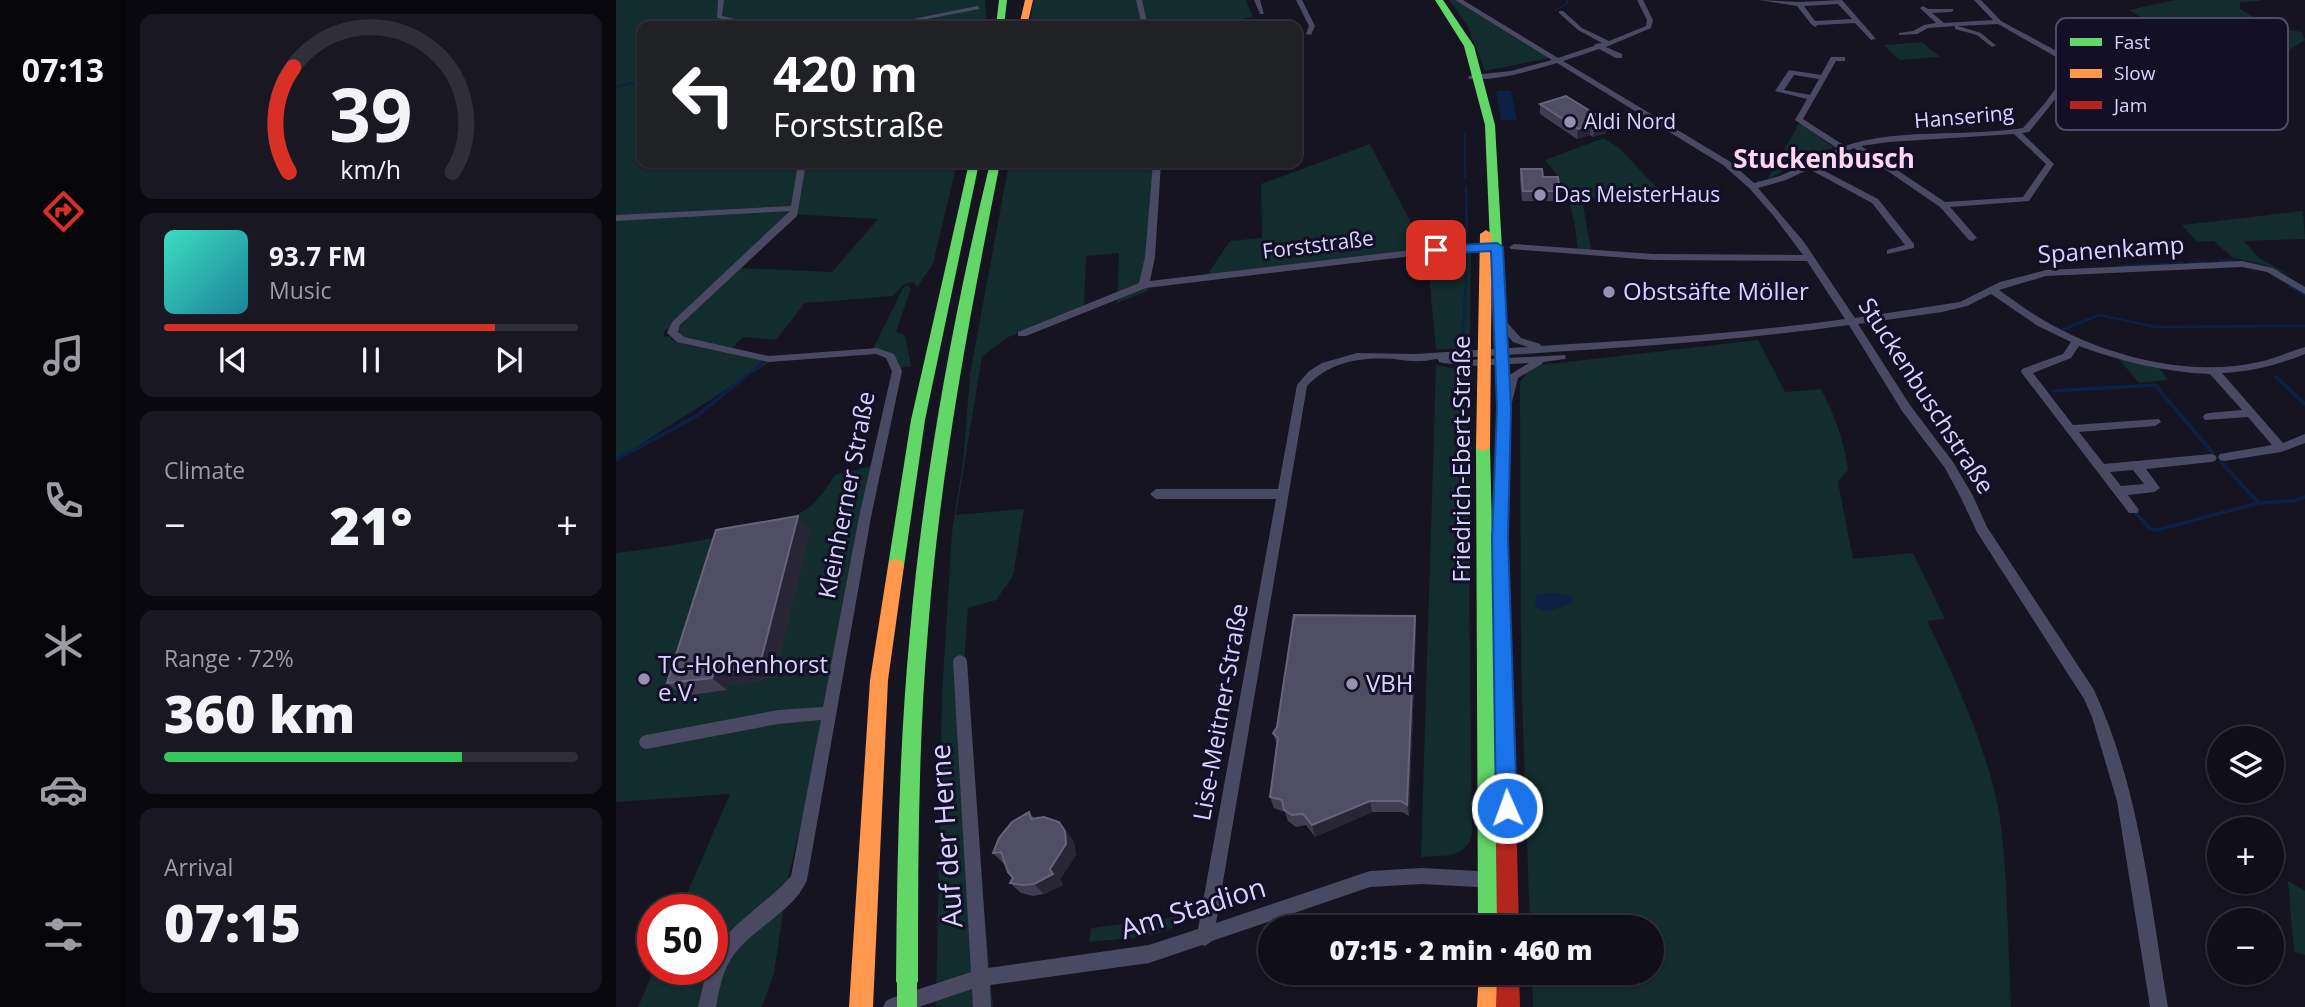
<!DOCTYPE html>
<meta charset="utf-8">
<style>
:root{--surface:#100f19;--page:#191822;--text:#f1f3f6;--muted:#9c9ca2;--line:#302f38;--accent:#d93025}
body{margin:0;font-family:"Open Sans",sans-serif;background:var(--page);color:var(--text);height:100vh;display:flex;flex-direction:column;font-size:26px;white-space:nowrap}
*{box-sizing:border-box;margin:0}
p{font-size:23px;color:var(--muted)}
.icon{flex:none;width:38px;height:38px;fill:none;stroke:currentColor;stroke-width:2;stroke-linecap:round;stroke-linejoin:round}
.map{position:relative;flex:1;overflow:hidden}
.sheet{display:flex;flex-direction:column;gap:14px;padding:14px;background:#09080e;width:490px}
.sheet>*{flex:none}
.banner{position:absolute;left:21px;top:21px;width:665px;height:147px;border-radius:14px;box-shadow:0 2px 5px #0004,0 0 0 2px var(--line);background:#202124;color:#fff;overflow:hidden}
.controls{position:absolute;left:1591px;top:726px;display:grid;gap:14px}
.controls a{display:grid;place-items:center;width:77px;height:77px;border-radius:50%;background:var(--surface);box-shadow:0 2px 5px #0004,0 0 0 2px var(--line);font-size:35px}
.speed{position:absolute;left:21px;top:894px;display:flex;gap:14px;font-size:35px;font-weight:700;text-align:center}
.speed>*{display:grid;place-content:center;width:91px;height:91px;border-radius:50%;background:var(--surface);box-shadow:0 2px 5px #0004,0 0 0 2px var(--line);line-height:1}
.speed .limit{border:10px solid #d22;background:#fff;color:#111}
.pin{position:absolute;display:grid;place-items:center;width:60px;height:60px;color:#fff;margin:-30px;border-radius:14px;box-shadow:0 4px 10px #0006}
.me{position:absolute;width:77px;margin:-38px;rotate:358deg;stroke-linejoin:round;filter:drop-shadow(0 0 5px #0008)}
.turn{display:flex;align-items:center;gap:24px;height:147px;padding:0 21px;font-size:32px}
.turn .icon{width:91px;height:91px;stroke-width:2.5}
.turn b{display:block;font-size:49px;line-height:60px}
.big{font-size:52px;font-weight:800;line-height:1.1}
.sheet .widget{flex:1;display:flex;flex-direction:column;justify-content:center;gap:10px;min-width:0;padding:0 24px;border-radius:14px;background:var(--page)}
.sheet .dial{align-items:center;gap:0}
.dial svg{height:182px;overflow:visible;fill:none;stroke:var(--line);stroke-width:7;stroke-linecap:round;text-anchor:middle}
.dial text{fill:var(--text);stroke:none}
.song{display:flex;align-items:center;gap:21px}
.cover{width:84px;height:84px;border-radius:10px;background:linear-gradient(135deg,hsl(170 70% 55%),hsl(190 70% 35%))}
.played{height:7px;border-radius:4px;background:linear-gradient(90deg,var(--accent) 80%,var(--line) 80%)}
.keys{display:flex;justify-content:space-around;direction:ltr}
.heat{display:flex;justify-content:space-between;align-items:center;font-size:38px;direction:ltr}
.charge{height:10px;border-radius:5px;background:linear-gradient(90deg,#34c759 72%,var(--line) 0)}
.trip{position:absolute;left:642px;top:915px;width:406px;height:70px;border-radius:35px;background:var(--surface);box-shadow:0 2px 5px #0004,0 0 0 2px var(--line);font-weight:800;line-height:70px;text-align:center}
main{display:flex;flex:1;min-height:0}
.tabs{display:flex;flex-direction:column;width:126px;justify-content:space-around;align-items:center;background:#06060a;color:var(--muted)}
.tabs .icon{width:49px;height:49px}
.tabs .on{color:var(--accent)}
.tabs b{font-size:32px;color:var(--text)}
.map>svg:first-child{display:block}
.green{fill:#132c2d}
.water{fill:#0d2144}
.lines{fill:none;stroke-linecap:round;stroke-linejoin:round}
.stream-far2{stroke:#0d2144;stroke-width:2}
.stream-far1{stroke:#0d2144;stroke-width:2.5}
.stream{stroke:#0d2144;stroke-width:3.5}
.street{fill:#4a4962;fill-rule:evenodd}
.fast{fill:#63d668;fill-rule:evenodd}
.slow{fill:#ff974d;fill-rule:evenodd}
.jam{fill:#b3261e;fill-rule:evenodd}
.fast-bridge{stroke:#63d668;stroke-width:20}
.wall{fill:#403d50}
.shaded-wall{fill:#282635}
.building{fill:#504e63;stroke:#66637b;stroke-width:2}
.route{fill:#1a73e8;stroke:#114b97;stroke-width:2}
.poi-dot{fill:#9591b1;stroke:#130f26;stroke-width:2.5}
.labels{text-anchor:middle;stroke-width:6;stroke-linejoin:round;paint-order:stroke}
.far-street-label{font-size:21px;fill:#d9d4ff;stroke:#130f26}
.far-poi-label{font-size:21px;fill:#d9d4ff;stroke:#130f26;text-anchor:start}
.street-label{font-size:24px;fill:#d9d4ff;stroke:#130f26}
.poi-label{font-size:24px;fill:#d9d4ff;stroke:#130f26;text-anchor:start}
.far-district-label{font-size:26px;font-weight:bold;fill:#ffd6f0;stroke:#130f26}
.near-street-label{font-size:28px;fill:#d9d4ff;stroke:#130f26}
.key{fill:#130f26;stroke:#4e4a67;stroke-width:2}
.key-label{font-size:19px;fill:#d9d4ff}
</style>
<main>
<nav class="tabs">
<b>07:13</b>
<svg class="icon on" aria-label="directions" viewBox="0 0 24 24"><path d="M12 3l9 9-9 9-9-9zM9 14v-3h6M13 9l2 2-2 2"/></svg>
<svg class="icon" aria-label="music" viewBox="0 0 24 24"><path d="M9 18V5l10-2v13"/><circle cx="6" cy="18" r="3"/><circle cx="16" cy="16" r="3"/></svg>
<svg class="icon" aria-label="phone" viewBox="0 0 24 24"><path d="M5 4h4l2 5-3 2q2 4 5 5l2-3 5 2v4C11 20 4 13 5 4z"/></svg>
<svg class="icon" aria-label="climate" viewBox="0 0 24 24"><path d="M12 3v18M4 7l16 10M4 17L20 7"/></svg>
<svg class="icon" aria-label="car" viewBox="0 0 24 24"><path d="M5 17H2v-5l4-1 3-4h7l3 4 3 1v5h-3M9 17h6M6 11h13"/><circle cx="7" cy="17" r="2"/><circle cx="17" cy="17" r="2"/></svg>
<svg class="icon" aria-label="filters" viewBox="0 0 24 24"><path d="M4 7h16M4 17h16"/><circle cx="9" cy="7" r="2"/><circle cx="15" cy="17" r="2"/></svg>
</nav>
<section class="sheet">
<div class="widget dial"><svg viewBox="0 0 100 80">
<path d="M14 69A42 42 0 1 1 86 69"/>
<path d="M14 69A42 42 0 0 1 16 23" stroke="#d93025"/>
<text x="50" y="56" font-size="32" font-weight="700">39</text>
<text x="50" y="72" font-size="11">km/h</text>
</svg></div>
<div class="widget">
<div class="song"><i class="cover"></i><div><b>93.7 FM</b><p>Music</p></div></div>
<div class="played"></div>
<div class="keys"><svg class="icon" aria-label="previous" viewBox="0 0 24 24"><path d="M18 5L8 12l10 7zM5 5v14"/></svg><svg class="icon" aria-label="pause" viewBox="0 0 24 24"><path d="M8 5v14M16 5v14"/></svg><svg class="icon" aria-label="next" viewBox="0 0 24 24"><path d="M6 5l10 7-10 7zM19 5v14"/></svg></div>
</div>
<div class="widget"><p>Climate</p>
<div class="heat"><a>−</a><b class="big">21°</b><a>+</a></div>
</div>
<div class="widget"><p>Range · 72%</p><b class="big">360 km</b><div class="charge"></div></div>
<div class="widget"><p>Arrival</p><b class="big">07:15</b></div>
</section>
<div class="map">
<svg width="1689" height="1007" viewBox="0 0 1689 1007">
<rect width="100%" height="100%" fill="#161421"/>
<path class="green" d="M0,0h369l2,26h-345v137h315l-24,101 -16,23 -4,-5 -9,2 -11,12 -88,7 -29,37 -33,-3 -13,13 -48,-12 -4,-7 5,-10 55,-53 94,4 46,-53 -90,-5 -117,115 -7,2v6l5,-1 4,5 98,20 -155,99z
M417,0h213l7,17 -52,9h-171z
M833,0h6l94,58 -64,13 -18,-46z
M1559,0h85l1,1 -21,1v7l14,8 -8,10 -58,17 -59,-34z
M1672,30l14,2 3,8c-34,24 -107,48 -146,33l84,-21z
M1306,42l18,15 -41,3 -15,-15z
M1184,122l34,26 -18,4 -49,28z
M988,138l15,10 45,47 -82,4 9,52 -13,-2c-4,-34 -9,-62 -33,-89z
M754,144l57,110 44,-3 -1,91 -15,7 -19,1 -9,-96 -224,27 27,-40 32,-3 -1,-54z
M393,163h151l-12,128 -31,12 2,-50 -33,3 -2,51 -78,31 -24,19 -26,158 68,-6 -11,67 -17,24 -28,8 -5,70 30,329h-57l6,-313 10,-162 11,-70 7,-88z
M1687,211l2,28 -61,2 15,17 32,18 -26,-11 -32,-7 -19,-17 -17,1 -15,-17z
M291,285l4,3 -15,44 9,3 6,31 -11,2 -8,-13 -19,-6 30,-61z
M1142,340l27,52 36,-3c14,28 23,50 27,81l-10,12 15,77 60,-6 32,66 -18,2c29,58 66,141 74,205 7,60 7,121 10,181h-478l-1,-34h120v-45l-122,-1 -9,-261 -1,-284 9,-11 12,-6z
M1501,357l41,9 10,14 -29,3z
M820,365l31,6 3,7 -3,24 5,432c-6,26 -30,21 -51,23z
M256,466l-50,272 -33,136 -15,99 -12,34h-124l16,-37h58v-60h-32l50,-116 -114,8v-249c41,-5 168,-22 196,-48 9,-8 16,-20 23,-30z
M1672,881l17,10v64l-11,-3z
M568,916l1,3c-24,21 -65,19 -96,23l2,-14z"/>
<path class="water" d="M880,91h15l6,29h-16z
M940,593l16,4 1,6 -28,9 -10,-6 1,-11z"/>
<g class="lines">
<path class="stream-far2" d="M940,10l12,-7 -1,-3
M0,87l26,-6
M849,134v32"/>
<path class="stream-far1" d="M849,164v13
M850,187l1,52
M1603,261h17
M1558,263h9
M1573,263l16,-1
M1506,266l46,-2
M1673,286l16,9
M1446,330l37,-15 57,12 149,-1
M847,337l4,-84
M1659,376l3,3
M127,379l20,-17"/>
<path class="stream" d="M1660,377l29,27
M1437,391l102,-6 58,68
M0,460l82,-45 47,-38
M1604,461l39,42 35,-2 11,-4
M1520,513l14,16 7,1 102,-27"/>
<path class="street" d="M102,0h6l-2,16 44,10h-12l-37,-8z
M520,0h6l6,26h-6z
M638,0h6l4,14h-4z
M680,0h6l13,26 -4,9 -5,-1 3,-8z
M839,0h8l95,58 36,-12 1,-2 7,-1 -24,-13 -19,-17v-2h4l19,17 27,13 37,-15 1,-6 -10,-20h6l10,20 -2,8 -45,19 16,7v4h-6l-17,-9 -36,12 166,100 25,22 26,-7 58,-27 -43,-29 12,-21 -32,-8 14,-21 32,5 10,-18h14v4h-9l-33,58 42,27c50,-18 123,-9 178,-18l22,-25 27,-37 -74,-42 -40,2 23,7 13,11 2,1 -4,2 -15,-12 -22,-6v-3l-27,2 -11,6 -18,1v-2l14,-2 11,-6 12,-2 -15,-14 -1,-1 3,-2 5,3h25v2l-2,1 -19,1 12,10 49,-3 -19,-20h7l20,21 78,42 1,2 -16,23 93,26 -4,2 -92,-24 -32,40 -7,1 32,31 -25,37 -79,6 27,31 -5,3 -3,-1 -29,-33 -86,-59 -39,18 63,33 36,45v4l-27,6v-4l18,-5 -33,-42 -63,-34 -23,11 -28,8 46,54 51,76 105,-16 40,-20 46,-12 196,-9 31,7 32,19v7l-38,-22 -25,-5 -196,9 -47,14c17,12 34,25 53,35 60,33 140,52 207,37 16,-3 31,-11 46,-15v7c-27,11 -54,18 -83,19l61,70 22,-9v9l-24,9 -57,9 -4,-1 -2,-3 2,-3 52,-9 -24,-28 -43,3 -2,-3 2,-3 4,-1 33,-3 -32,-36c-45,-2 -88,-12 -131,-28l-8,12 -38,15 40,52 86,-6 2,3 -6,4 -76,6 25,32 107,-10 4,1 2,3 -2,3 -4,1 -65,7 14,19 -6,4 -26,3 11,15 -2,3h-8l-108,-141 1,-3 41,-15 8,-12 -33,-16 -47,-32 -24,12 -25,6 -84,12 52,81 43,57 20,34 14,31 107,163c46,99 56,211 74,317h-18l-33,-206 -25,-84 -8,-18 -107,-167 -17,-36 -15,-28 -43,-57 -53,-86c-130,18 -261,25 -392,33l14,2 94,-5 1,2 -1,2 -22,3 -1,2 -24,14 -6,24 -6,4 -6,-4 8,-26 21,-13 -58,3 -28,-3 -4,-1 -1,-3c-5,0 -11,2 -16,2 -9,1 -19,-1 -28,-2 -33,-2 -63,2 -87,27l-91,537 154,-52 52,-3 73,4 6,2 2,6 -2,6 -6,2 -73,-4 -52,3 -158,54 -7,5 -3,-1 -53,18 -159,22 1,22h-18l-1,-18 -53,18h-36l3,-6 6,-3 79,-26 -18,-311 2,-4 5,-2 5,2 2,4 21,307 161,-23 49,-16 78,-430h-120l-6,-5 6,-5h122l19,-104 12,-14 13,-8 35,-10 58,1 113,-7 -15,-5 -19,-22 5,-3 4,1 18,20 19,6 1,2c102,-6 203,-13 304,-27l-38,-58 -154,-1 -142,-11 -2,-2 5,-3 139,10 150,1 -30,-40 -24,-27 -26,-23 -166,-102c-28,8 -58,18 -88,16l-1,-2 4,-2 39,-4 41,-11zM1178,75l25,4 -9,16 -26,-5zM1398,134l32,30 -23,33 -78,5 -84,-56 28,-4zM1517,470l11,14 -23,2 -11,-14z
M1143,0l40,2 43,-2 34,39 -5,1 -16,-17 -37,2 -3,2 -4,-3 -14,-18zM1222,4l14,15 -37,2 -11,-15z
M361,6l2,1v2l-88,17h-12z
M182,163h8l-9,53 -117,109 -2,7 6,5 85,19 108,-8 17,6 8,17 -31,146 -64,363c-13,32 -57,49 -76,79 -9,14 -12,32 -15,48h-18l8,-34 2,-3h4c0,-4 -1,-8 0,-11 6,-27 61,-60 79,-83l30,-156 -43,4 -132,25 -5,-2 -2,-5 2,-5 5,-2 132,-25 45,-3 36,-190 33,-146 -6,-13 -10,-4 -107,8 -92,-20 -10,-9 5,-11 118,-111 -174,10v-6l175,-9z
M537,163h8l-6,94 -5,24 312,-37h35l5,3 -5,3h-35l-316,38 -120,48h-8v-4l121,-49 6,-26z"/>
<path class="fast" d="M383,0h8l-3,26h-8z
M819,0h8l31,46 21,79 16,283 -3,130 7,232 -3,7 -7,2 -8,-5 3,154h-22l-2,-481 7,-5 7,5 2,84 5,-123 -12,-283 -21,-79z
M353,163h10l-54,257 -21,146 -2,5h-12l-2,-5 23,-146z
M374,163h10c-31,155 -60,310 -72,467 -10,117 -10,234 -10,351l-3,8 -8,3 -8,-3 -3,-8c1,-116 3,-233 14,-349 14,-157 43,-316 80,-469z"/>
<path class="slow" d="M409,0h8l-6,26h-8z
M870,230l6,4 -2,213 -7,5 -7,-5 4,-213z
M280,559l6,2 2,5 -16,114 -15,327h-24l21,-327 18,-114 2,-5z
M863,973h22v34h-24z"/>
<path class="jam" d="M889,761l7,2 3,7 4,158h-22l-2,-158 3,-7z
M881,973h22l1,34h-24z"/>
<path class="fast-bridge" d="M291,981v26"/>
</g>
<path class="wall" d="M950,96l40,37 -13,4 -3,-2 -13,4 -37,-25v-10z
M905,169l22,8 17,14 -1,10h-37l-2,-21z
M194,530l-36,147 -46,9 -1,4 -44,6 -16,-13z
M799,616l1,13 -7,187 -7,-4h-30l-57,25 -9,-12 -10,2 -8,-6 -3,-9 -11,-4 -4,-11 7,-52 -4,-12z
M413,812l5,6 25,4 15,20 2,13 -16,24 3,6 -19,9 -11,2 -12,-3 -11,-10 3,-5 -8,-14h-1l-11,-11z"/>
<path class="shaded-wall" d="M992,122l-2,11 -13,4 2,-10z
M975,124l-1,11 -13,4 1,-10z
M182,516l12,14 -36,147 -46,9 -1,4 -15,-12 1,-4z
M799,616l1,13 -7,187 -2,-11z
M754,801l2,11 -57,25 -3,-12z
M443,822l15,20 2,13 -16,24 3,6 -19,9 -10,-10 16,-15z"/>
<path class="building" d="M950,96l42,26 -13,5 -4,-3 -13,5 -38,-25z
M905,169h21l1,8h15l2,14h-37z
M182,516l-38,148 -47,10 -1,4 -45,5 49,-153z
M678,615l121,1 -8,189 -6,-4h-31l-58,24 -9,-11 -11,1 -8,-5 -2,-10 -12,-3 8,-59 -5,-5 4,-6z
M413,812l2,7 13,-2 15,5 6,9 1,13 -16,25 3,5 -19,10 -12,1 -12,-2 3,-5 -5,-6 -7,-20 -8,1 6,-15 13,-16z"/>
<path class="route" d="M881,243l6,4 8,161 -3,130 9,270 -3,7 -7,3 -8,-3 -3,-7 -4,-270 5,-130 -6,-157 -55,3 -6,-4 6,-4z"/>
<g class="poi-dot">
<circle cx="954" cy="122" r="7"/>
<circle cx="924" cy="195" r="7"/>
<circle cx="993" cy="292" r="7"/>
<circle cx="28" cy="679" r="7"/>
<circle cx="736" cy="684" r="7"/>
</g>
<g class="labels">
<g class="far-street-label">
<text transform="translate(1348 117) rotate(-5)" y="7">Hansering</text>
<text transform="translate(702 245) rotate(-7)" y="7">Forststraße</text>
</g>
<g class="far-poi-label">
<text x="968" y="129">Aldi Nord</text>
<text x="938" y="202">Das MeisterHaus</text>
</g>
<g class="street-label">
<text transform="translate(1495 250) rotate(-4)" y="8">Spanenkamp</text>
<text transform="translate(1310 396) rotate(57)" y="8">Stuckenbuschstraße</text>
<text transform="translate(846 459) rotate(-90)" y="8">Friedrich-Ebert-Straße</text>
<text transform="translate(231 495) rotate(-79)" y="8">Kleinherner Straße</text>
<text transform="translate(605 712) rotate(-80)" y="8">Lise-Meitner-Straße</text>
</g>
<g class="poi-label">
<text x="1007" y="300">Obstsäfte Möller</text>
<text x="42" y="673">TC-Hohenhorst<tspan x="42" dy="28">e.V.</tspan></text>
<text x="750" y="692">VBH</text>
</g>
<g class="far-district-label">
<text x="1208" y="168">Stuckenbusch</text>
</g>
<g class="near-street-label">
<text transform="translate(330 836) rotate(-94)" y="10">Auf der Herne</text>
<text transform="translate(577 908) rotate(-17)" y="10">Am Stadion</text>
</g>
</g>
<rect x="1440" y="18" width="232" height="112" rx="10" class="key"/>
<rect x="1454" y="38" width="32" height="8" fill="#63d668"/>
<rect x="1454" y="69" width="32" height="9" fill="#ff974d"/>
<rect x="1454" y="101" width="32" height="8" fill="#b3261e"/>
<g class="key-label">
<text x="1498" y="49">Fast</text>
<text x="1498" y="80">Slow</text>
<text x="1498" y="112">Jam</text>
</g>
</svg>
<div class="controls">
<a><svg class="icon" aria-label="layers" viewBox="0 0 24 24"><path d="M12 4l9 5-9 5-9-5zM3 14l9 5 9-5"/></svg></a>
<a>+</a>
<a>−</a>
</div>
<div class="speed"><div class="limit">50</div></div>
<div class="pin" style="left:820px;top:250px;background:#d93025"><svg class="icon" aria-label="arrive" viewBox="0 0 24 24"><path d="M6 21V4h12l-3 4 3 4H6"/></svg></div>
<svg class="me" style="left:891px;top:808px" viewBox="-20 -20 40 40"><circle r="17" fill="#1a73e8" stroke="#fff" stroke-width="3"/><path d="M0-11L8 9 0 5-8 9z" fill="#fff"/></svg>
<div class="trip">07:15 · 2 min · 460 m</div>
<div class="banner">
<div class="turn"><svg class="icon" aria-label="left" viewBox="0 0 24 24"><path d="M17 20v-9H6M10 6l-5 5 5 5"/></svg><div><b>420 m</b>Forststraße</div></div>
</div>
</div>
</main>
